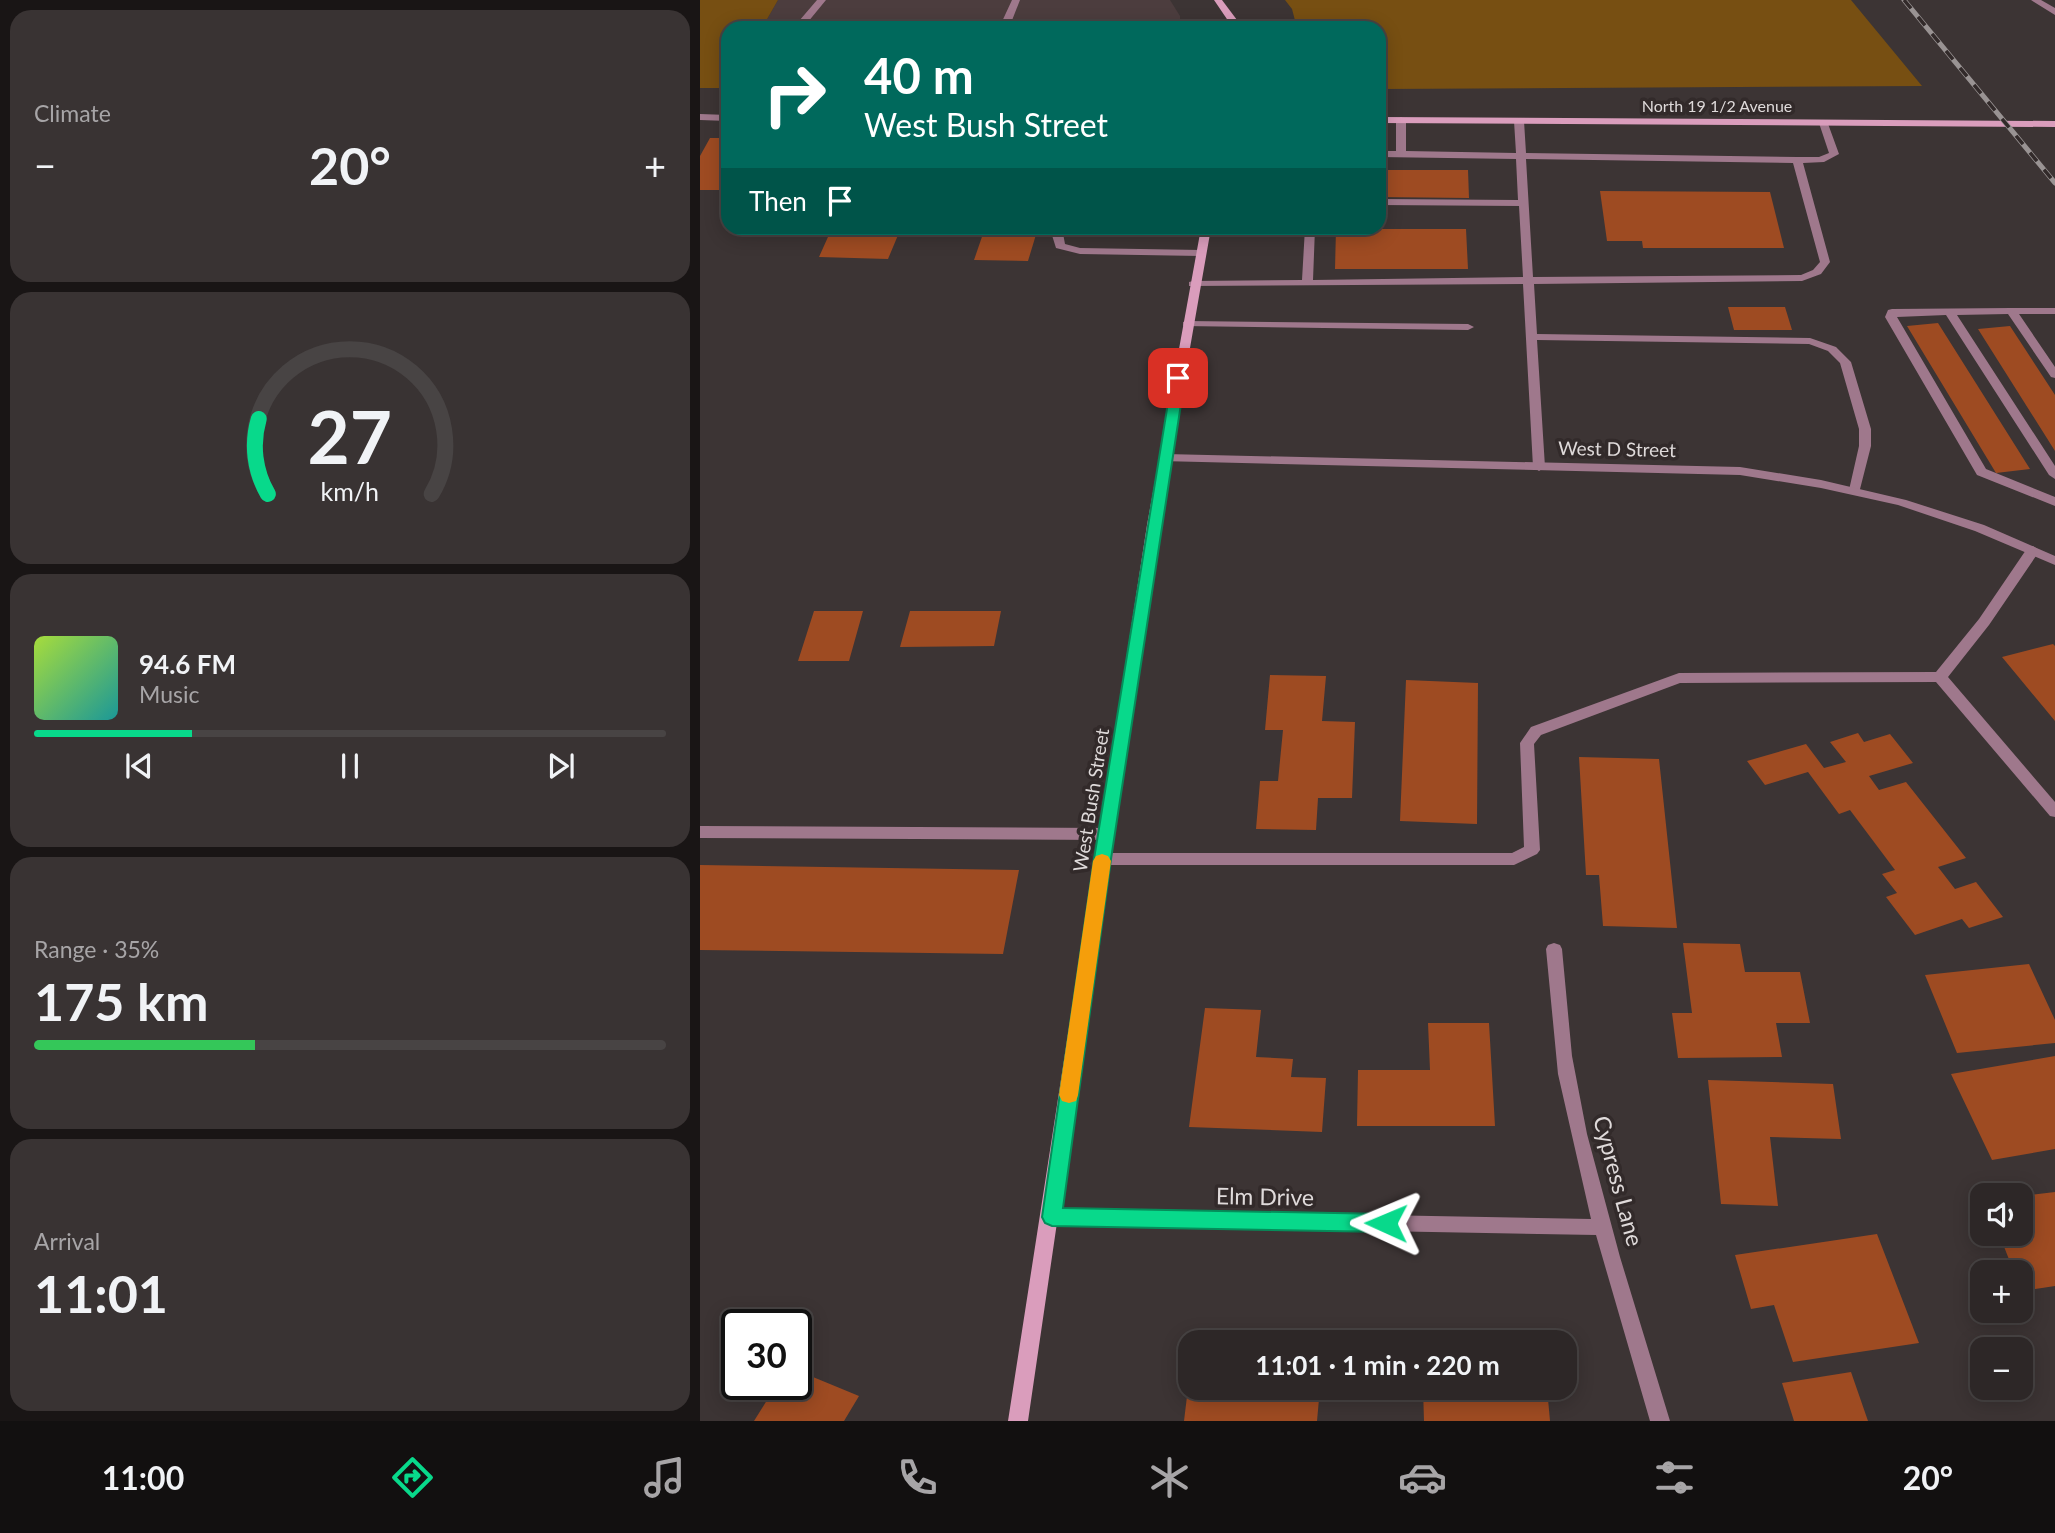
<!DOCTYPE html>
<meta charset="utf-8">
<style>
:root{--surface:#2d2727;--page:#393333;--text:#f1f3f6;--muted:#a7a5a7;--line:#484444;--accent:#08d98b}
body{margin:0;font-family:Lato,sans-serif;background:var(--page);color:var(--text);height:100vh;display:flex;flex-direction:column;font-size:26px;white-space:nowrap}
*{box-sizing:border-box;margin:0}
p{font-size:23px;color:var(--muted)}
.icon{flex:none;width:38px;height:38px;fill:none;stroke:currentColor;stroke-width:2;stroke-linecap:round;stroke-linejoin:round}
.map{position:relative;flex:1;overflow:hidden}
.panel{display:flex;flex-direction:column;gap:10px;padding:10px;background:#191515;width:700px}
.panel>*{flex:none}
.hud{position:absolute;left:21px;top:21px;width:665px;height:214px;border-radius:21px;box-shadow:0 4px 18px #0003,0 0 0 2px var(--line);background:#00695c;color:#fff;overflow:hidden}
.tools{position:absolute;left:1270px;top:1183px;display:grid;gap:14px}
.tools a{display:grid;place-items:center;width:63px;height:63px;border-radius:14px;background:var(--surface);box-shadow:0 4px 18px #0003,0 0 0 2px var(--line);font-size:35px}
.speed{position:absolute;left:21px;top:1309px;display:flex;gap:14px;font-size:35px;font-weight:700;text-align:center}
.speed>*{display:grid;place-content:center;width:91px;height:91px;border-radius:50%;background:var(--surface);box-shadow:0 4px 18px #0003,0 0 0 2px var(--line);line-height:1}
.speed .limit{border:4px solid #111;border-radius:10px;background:#fff;color:#111}
.pin{position:absolute;display:grid;place-items:center;width:60px;height:60px;color:#fff;margin:-30px;border-radius:14px;box-shadow:0 4px 10px #0006}
.me{position:absolute;width:77px;margin:-38px;rotate:271deg;stroke-linejoin:round;filter:drop-shadow(0 0 5px #0008)}
.turn{display:flex;align-items:center;gap:24px;height:147px;padding:0 28px;font-size:32px}
.turn .icon{width:91px;height:91px;stroke-width:2.5}
.turn b{display:block;font-size:49px;line-height:60px}
.then{display:flex;align-items:center;height:66px;padding:0 28px;background:#0003;gap:14px;font-size:26px}
.big{font-size:52px;font-weight:700;line-height:1.1}
.panel .tile{flex:1;display:flex;flex-direction:column;justify-content:center;gap:10px;min-width:0;padding:0 24px;border-radius:21px;background:var(--page)}
.panel .dial{align-items:center;gap:0}
.dial svg{height:182px;overflow:visible;fill:none;stroke:var(--line);stroke-width:7;stroke-linecap:round;text-anchor:middle}
.dial text{fill:var(--text);stroke:none}
.song{display:flex;align-items:center;gap:21px}
.cover{width:84px;height:84px;border-radius:10px;background:linear-gradient(135deg,hsl(80 70% 55%),hsl(180 70% 35%))}
.played{height:7px;border-radius:4px;background:linear-gradient(90deg,var(--accent) 25%,var(--line) 25%)}
.keys{display:flex;justify-content:space-around;direction:ltr}
.heat{display:flex;justify-content:space-between;align-items:center;font-size:38px;direction:ltr}
.charge{height:10px;border-radius:5px;background:linear-gradient(90deg,#34c759 35%,var(--line) 0)}
.trip{position:absolute;left:478px;top:1330px;width:399px;height:70px;border-radius:21px;background:var(--surface);box-shadow:0 4px 18px #0003,0 0 0 2px var(--line);font-weight:700;line-height:70px;text-align:center}
.tab-bar{display:flex;height:112px;justify-content:space-around;align-items:center;background:#121010;color:var(--muted)}
.tab-bar .icon{width:49px;height:49px}
.tab-bar .active{color:var(--accent)}
.tab-bar b{font-size:32px;color:var(--text)}
main{display:flex;flex:1;min-height:0}
.map>svg:first-child{display:block}
.built{fill:#4c3d3e}
.green{fill:#774f12}
.building{fill:#9e4b22}
.lines{fill:none;stroke-linecap:round;stroke-linejoin:round}
.service{fill:#9f788c;fill-rule:evenodd}
.minor{fill:#9f788c;fill-rule:evenodd}
.tertiary{fill:#9f788c;fill-rule:evenodd}
.secondary{fill:#da9dbc;fill-rule:evenodd}
.rail-casing{stroke:#999393;stroke-width:5}
.rail{stroke:#322a2a;stroke-width:3.5;stroke-dasharray:11;stroke-linecap:butt}
.route{fill:#08d98b;stroke:#058d5a;stroke-width:2}
.slow{fill:#f59e0b}
.labels{text-anchor:middle;stroke-width:7;stroke-linejoin:round;paint-order:stroke}
.far-street-label{font-size:16px;fill:#dfdada;stroke:#322a2a}
.street-label{font-size:19px;fill:#dfdada;stroke:#322a2a}
.near-street-label{font-size:23px;fill:#dfdada;stroke:#322a2a}
</style>
<main>
<section class="panel">
<div class="tile"><p>Climate</p>
<div class="heat"><a>−</a><b class="big">20°</b><a>+</a></div>
</div>
<div class="tile dial"><svg viewBox="0 0 100 80">
<path d="M14 69A42 42 0 1 1 86 69"/>
<path d="M14 69A42 42 0 0 1 10 36" stroke="#08d98b"/>
<text x="50" y="56" font-size="32" font-weight="700">27</text>
<text x="50" y="72" font-size="11">km/h</text>
</svg></div>
<div class="tile">
<div class="song"><i class="cover"></i><div><b>94.6 FM</b><p>Music</p></div></div>
<div class="played"></div>
<div class="keys"><svg class="icon" aria-label="previous" viewBox="0 0 24 24"><path d="M18 5L8 12l10 7zM5 5v14"/></svg><svg class="icon" aria-label="pause" viewBox="0 0 24 24"><path d="M8 5v14M16 5v14"/></svg><svg class="icon" aria-label="next" viewBox="0 0 24 24"><path d="M6 5l10 7-10 7zM19 5v14"/></svg></div>
</div>
<div class="tile"><p>Range · 35%</p><b class="big">175 km</b><div class="charge"></div></div>
<div class="tile"><p>Arrival</p><b class="big">11:01</b></div>
</section>
<div class="map">
<svg width="1355" height="1421" viewBox="0 0 1355 1421">
<rect width="100%" height="100%" fill="#3c3434"/>
<path class="built" d="M78,0h392l10,16v12h-418z"/>
<path class="green" d="M0,0h78l-16,28h-34v56l-2,4h-26z
M585,0h566l71,86 -543,3v-61h-82l-5,-19z"/>
<path class="building" d="M10,138h18v39l-7,13h-21v-34z
M679,170h89l1,28 -90,-1z
M900,191l170,1 14,56h-141l-1,-7h-35z
M132,228h69l-13,31 -69,-2z
M285,228h53l-10,33 -54,-1z
M636,229h130l2,40h-133z
M1028,307h57l7,23h-58z
M1238,323l92,146 -34,4 -89,-147z
M1310,326l45,69v56l-77,-122z
M114,611h49l-14,50h-51z
M210,611h91l-7,35 -94,1z
M1353,644l2,2v75l-53,-64z
M570,675l56,1 -4,45 33,1 -3,76h-34l-2,32 -60,-1 4,-48h18l5,-51h-18z
M706,680l72,3 -1,141 -77,-3z
M1158,733l6,9 26,-8 23,29 -44,13 10,14 27,-8 60,76 -28,9 17,22 21,-7 27,35 -34,11 -7,-9 -47,16 -29,-38 11,-4 -15,-19 13,-4 -45,-60 -11,4 -31,-42 -43,13 -18,-24 59,-17 18,24 22,-6 -16,-20z
M879,757l80,2 18,169 -74,-2 -4,-51h-13z
M0,865l319,5 -16,84 -303,-4z
M983,943l57,1 5,28h55l10,51h-34l6,34 -104,1 -6,-45h20z
M1329,964l26,56v23l-98,10 -32,-78z
M505,1008l56,2 -5,47 37,2 -2,18 35,1 -4,54 -133,-5z
M728,1023h61l6,103h-138l1,-56h72z
M1355,1056v93l-63,11 -41,-86z
M1008,1080l125,4 8,55 -71,-2 8,69 -57,-2z
M1355,1192v94l-34,5v-19h-7l-15,-38h22v-38z
M1177,1234l42,109 -126,19 -19,-57 -23,4 -16,-54z
M567,1337l56,2v3h-56z
M96,1370l63,26 -15,25h-90l23,-37h19z
M1151,1372l17,49h-74l-12,-38z
M488,1388h132l-3,33h-133z
M723,1388h124l3,33h-126z"/>
<g class="lines">
<path class="service" d="M117,0h9l-23,28h-10z
M312,0h8l-11,28h-10z
M1331,0h10l14,8v7z
M701,117l5,3v31l110,2 -2,-32 5,-3 5,3 2,32 271,4h22l10,-4 -10,-30 8,-2 12,33 -15,8 -21,1 27,99 -9,12 -19,7 -268,3 3,50 273,4 26,9 15,15 20,67v17l-12,47 -4,1 -6,-4 10,-44v-17l-19,-66 -12,-12 -19,-7 -272,-4 8,127 -6,4 -6,-4 -10,-183 -334,2v-4l4,-1 109,-1 3,-52h10l-2,52 210,-3 -4,-71 -140,-1v-6l139,1 -2,-41 -137,-2v-6h17v-31zM826,159l267,4 27,99 -7,8 -12,5 -268,2z
M352,228h10l3,16 15,4 121,2 5,3 -5,3 -121,-2 -24,-6 -5,-16z
M1311,308h44v6h-36l36,53v11l-4,-1 -43,-63 -51,1 98,151v13l-6,-4 -103,-160 -49,2 89,152 69,28v9l-78,-31 -92,-158 3,-7 4,-1z
M487,321l281,3 6,3 -6,3 -285,-4v-4z
M1333,546l6,4 -1,3 -49,72 -41,52 107,125v15l-5,-1 -114,-134 -256,1 -139,52 -7,9 6,106 -3,4 -23,11h-412l-5,-2 -3,-4 3,-4 5,-2h410l12,-6 -4,-104 11,-16 148,-54 257,-1 43,-53 49,-72z
M0,826l407,2 5,2 2,4 -2,4 -5,2 -407,-2z"/>
<path class="minor" d="M854,943l6,2 2,4 10,107 15,78 33,123 50,164h-20l-54,-186 -544,-10 -6,-2 -3,-6 3,-6 6,-2 539,10 -33,-145 -12,-125 2,-4z"/>
<path class="tertiary" d="M0,114l28,1v6l-28,-1z
M465,454l575,13 81,13 85,20 78,25 71,31v9l-80,-34 -77,-26 -77,-17 -81,-13 -579,-14 -2,-3 2,-3z"/>
<path class="secondary" d="M514,0h8l21,28h-10z
M679,117l676,4v6l-676,-4z
M501,228h10l-52,297 -131,896h-20l139,-896z"/>
<g class="rail-casing">
<path id="rail" d="M1204,0l151,183"/>
</g>
<use href="#rail" class="rail"/>
</g>
<path class="route" d="M478,374l7,4 -74,481 -48,349 323,6 7,3 3,6 -3,7 -7,2 -334,-6 -7,-3 -3,-6 52,-358 78,-481z"/>
<path class="slow" d="M402,854l6,2 3,5 -33,234 -2,6 -7,2 -7,-2 -3,-6 34,-234 3,-5z"/>
<g class="labels">
<g class="far-street-label">
<text x="1017" y="112">North 19 1/2 Avenue</text>
</g>
<g class="street-label">
<text transform="translate(917 449) rotate(1)" y="7">West D Street</text>
<text transform="translate(391 800) rotate(-81)" y="7">West Bush Street</text>
</g>
<g class="near-street-label">
<text transform="translate(918 1181) rotate(75)" y="8">Cypress Lane</text>
<text transform="translate(565 1197) rotate(1)" y="8">Elm Drive</text>
</g>
</g>
</svg>
<div class="tools">
<a><svg class="icon" aria-label="sound" viewBox="0 0 24 24"><path d="M4 9h4l5-4v14l-5-4H4zM17 9q2 3 0 6"/></svg></a>
<a>+</a>
<a>−</a>
</div>
<div class="speed"><div class="limit">30</div></div>
<div class="pin" style="left:478px;top:378px;background:#d93025"><svg class="icon" aria-label="arrive" viewBox="0 0 24 24"><path d="M6 21V4h12l-3 4 3 4H6"/></svg></div>
<svg class="me" style="left:686px;top:1223px" viewBox="-20 -20 40 40"><path d="M0-17L14 15 0 8-14 15z" fill="#08d98b" stroke="#fff" stroke-width="4"/></svg>
<div class="trip">11:01 · 1 min · 220 m</div>
<div class="hud">
<div class="turn"><svg class="icon" aria-label="right" viewBox="0 0 24 24"><path d="M7 20v-9h11M14 6l5 5-5 5"/></svg><div><b>40 m</b>West Bush Street</div></div>
<div class="then">Then<svg class="icon" aria-label="arrive" viewBox="0 0 24 24"><path d="M6 21V4h12l-3 4 3 4H6"/></svg></div>
</div>
</div>
</main>
<nav class="tab-bar">
<b>11:00</b>
<svg class="icon active" aria-label="directions" viewBox="0 0 24 24"><path d="M12 3l9 9-9 9-9-9zM9 14v-3h6M13 9l2 2-2 2"/></svg>
<svg class="icon" aria-label="music" viewBox="0 0 24 24"><path d="M9 18V5l10-2v13"/><circle cx="6" cy="18" r="3"/><circle cx="16" cy="16" r="3"/></svg>
<svg class="icon" aria-label="phone" viewBox="0 0 24 24"><path d="M5 4h4l2 5-3 2q2 4 5 5l2-3 5 2v4C11 20 4 13 5 4z"/></svg>
<svg class="icon" aria-label="climate" viewBox="0 0 24 24"><path d="M12 3v18M4 7l16 10M4 17L20 7"/></svg>
<svg class="icon" aria-label="car" viewBox="0 0 24 24"><path d="M5 17H2v-5l4-1 3-4h7l3 4 3 1v5h-3M9 17h6M6 11h13"/><circle cx="7" cy="17" r="2"/><circle cx="17" cy="17" r="2"/></svg>
<svg class="icon" aria-label="filters" viewBox="0 0 24 24"><path d="M4 7h16M4 17h16"/><circle cx="9" cy="7" r="2"/><circle cx="15" cy="17" r="2"/></svg>
<b>20°</b>
</nav>
